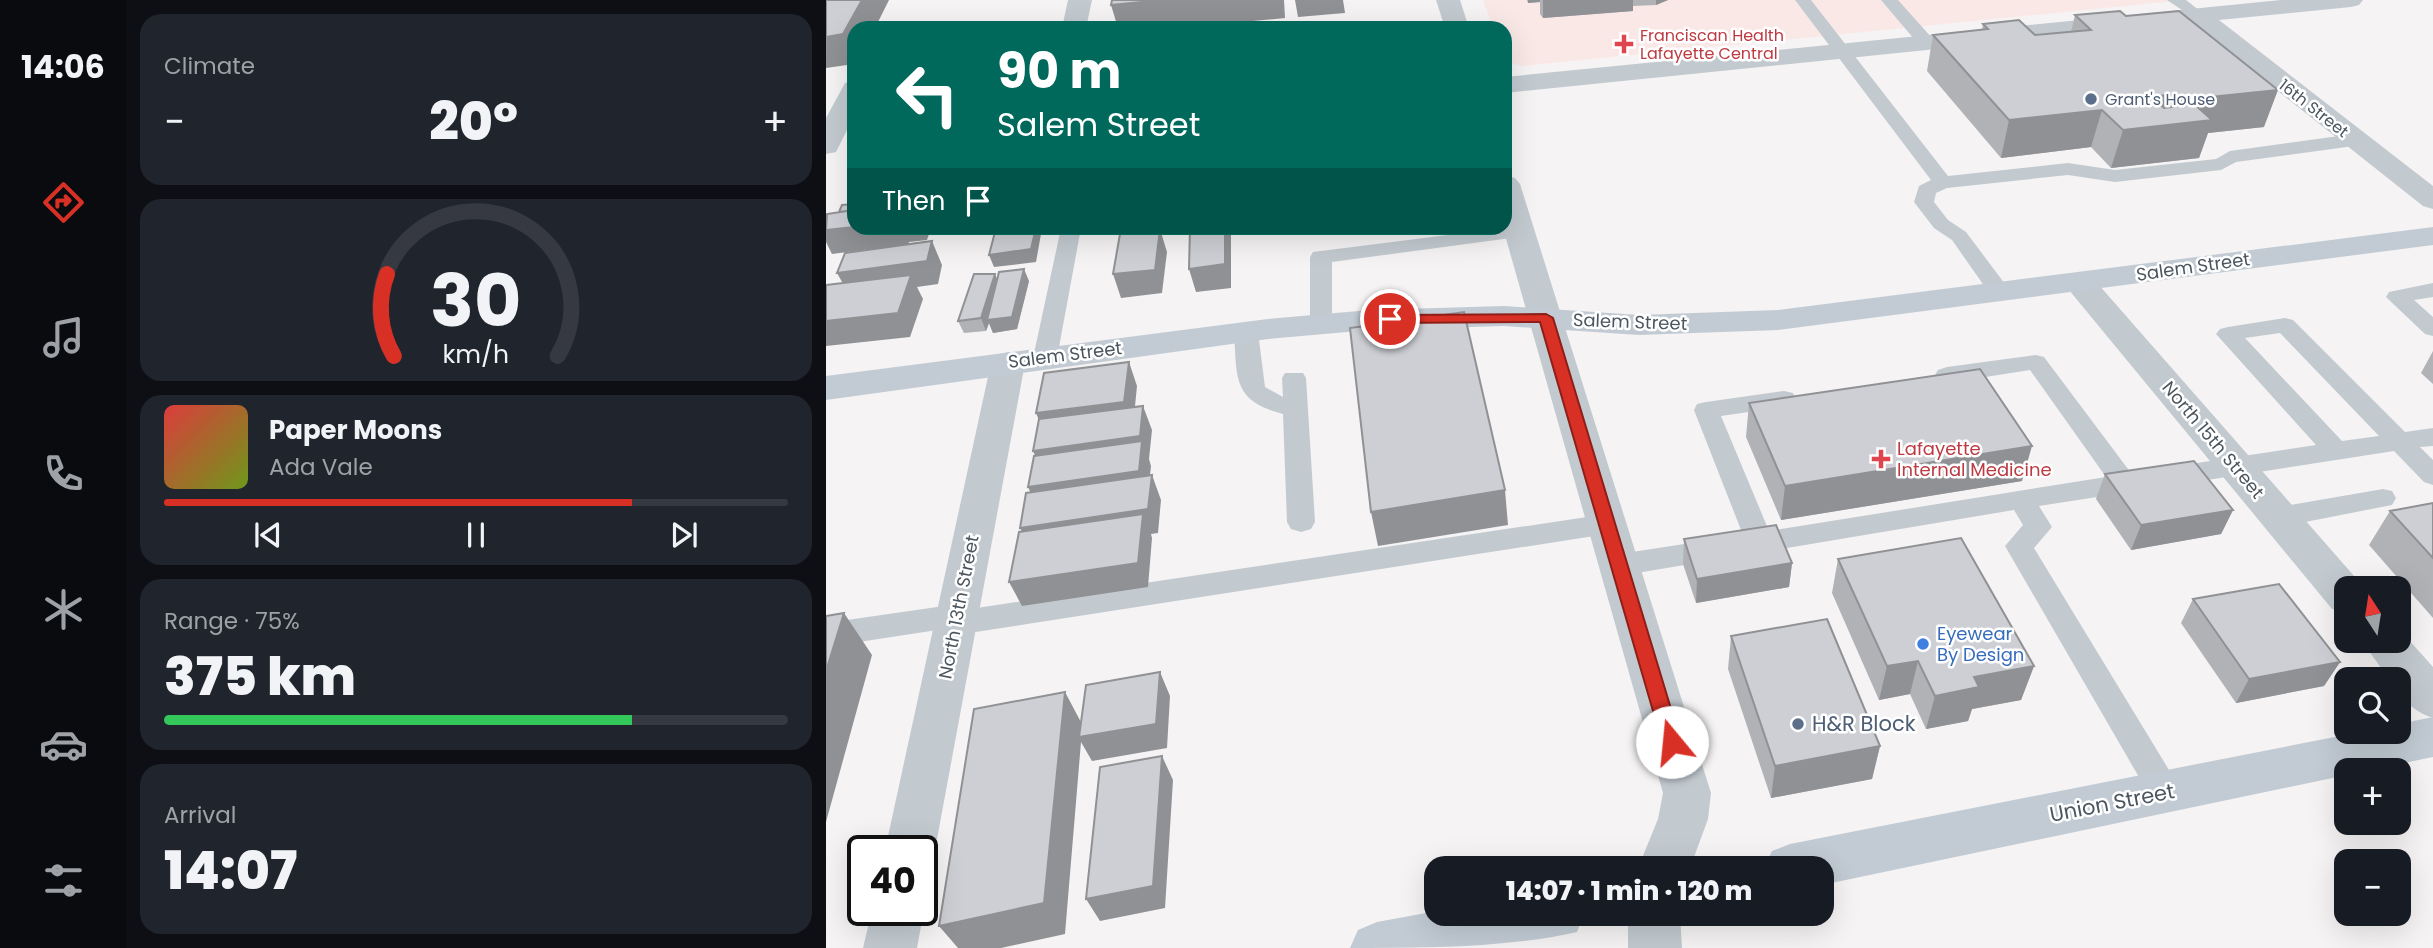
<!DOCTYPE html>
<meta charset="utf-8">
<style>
:root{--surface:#171b24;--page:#20242c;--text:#f1f3f6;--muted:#9ea1a6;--line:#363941;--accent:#d93025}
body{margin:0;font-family:Poppins,sans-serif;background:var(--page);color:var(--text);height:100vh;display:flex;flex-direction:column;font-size:26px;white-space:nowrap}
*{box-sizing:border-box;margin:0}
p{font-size:23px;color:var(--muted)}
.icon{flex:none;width:38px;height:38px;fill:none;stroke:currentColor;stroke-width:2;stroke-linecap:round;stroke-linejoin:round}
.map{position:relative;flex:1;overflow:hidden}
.details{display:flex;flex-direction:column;gap:14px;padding:14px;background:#0d0f14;width:700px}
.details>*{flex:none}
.hud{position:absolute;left:21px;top:21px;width:665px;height:214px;border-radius:21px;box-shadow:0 7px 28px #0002;background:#00695c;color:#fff;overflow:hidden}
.needle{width:46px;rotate:348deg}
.controls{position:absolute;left:1508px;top:576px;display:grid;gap:14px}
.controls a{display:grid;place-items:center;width:77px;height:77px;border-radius:14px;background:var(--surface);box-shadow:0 7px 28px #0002;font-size:35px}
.speed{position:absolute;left:21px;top:835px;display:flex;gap:14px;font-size:35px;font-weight:700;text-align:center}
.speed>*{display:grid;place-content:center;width:91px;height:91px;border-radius:50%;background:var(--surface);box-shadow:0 7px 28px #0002;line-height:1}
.speed .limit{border:4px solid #111;border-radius:10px;background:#fff;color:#111}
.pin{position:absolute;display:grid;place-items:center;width:60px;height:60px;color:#fff;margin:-30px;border:4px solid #fff;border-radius:50%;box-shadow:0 2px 7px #0007}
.me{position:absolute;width:77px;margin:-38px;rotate:343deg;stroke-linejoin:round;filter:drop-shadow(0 0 5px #0008)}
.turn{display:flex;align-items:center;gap:24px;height:147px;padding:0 35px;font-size:32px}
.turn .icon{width:91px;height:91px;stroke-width:2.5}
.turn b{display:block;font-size:49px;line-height:60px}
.then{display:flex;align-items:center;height:66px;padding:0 35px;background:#0003;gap:14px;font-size:26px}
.big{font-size:52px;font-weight:800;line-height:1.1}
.details .widget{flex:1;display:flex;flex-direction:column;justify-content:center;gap:10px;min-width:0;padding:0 24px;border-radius:21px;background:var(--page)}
.details .dial{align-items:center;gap:0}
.dial svg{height:182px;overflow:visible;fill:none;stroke:var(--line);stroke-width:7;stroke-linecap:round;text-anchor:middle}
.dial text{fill:var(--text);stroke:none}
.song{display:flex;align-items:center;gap:21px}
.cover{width:84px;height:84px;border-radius:10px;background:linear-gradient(135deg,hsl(0 70% 55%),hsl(80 70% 35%))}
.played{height:7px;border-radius:4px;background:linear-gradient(90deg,var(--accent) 75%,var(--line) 75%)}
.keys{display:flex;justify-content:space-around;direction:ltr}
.heat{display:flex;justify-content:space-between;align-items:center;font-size:38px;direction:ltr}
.charge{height:10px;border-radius:5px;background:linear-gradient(90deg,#34c759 75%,var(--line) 0)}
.trip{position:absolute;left:598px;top:856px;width:410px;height:70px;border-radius:21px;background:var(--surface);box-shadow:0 7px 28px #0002;font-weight:800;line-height:70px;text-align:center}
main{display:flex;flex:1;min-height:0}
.dock{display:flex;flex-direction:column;width:126px;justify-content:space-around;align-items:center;background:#090b0e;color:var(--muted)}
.dock .icon{width:49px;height:49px}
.dock .on{color:var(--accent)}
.dock b{font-size:32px;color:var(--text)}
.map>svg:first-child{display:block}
.medical{fill:#fae8e7}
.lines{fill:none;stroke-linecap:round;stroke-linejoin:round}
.service{fill:#c2cad0;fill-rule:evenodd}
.minor{fill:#c2cad0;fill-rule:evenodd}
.tertiary{fill:#c2cad0;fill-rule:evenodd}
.secondary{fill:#c2cbd4;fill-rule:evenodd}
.wall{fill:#b0b2b6}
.shaded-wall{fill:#909194}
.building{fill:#cdcfd4;stroke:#909194;stroke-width:2}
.route{fill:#d93025;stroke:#8d1f18;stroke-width:2}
.health-dot{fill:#e0444e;stroke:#fff;stroke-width:2.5}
.service-dot{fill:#5c6f8a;stroke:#fff;stroke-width:2.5}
.shop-dot{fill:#3f7fe0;stroke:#fff;stroke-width:2.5}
.labels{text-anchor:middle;stroke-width:5;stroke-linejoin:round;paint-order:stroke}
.far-health-label{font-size:16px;fill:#be3a42;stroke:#fff;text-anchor:start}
.far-service-label{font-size:16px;fill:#4e5e75;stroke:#fff;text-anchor:start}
.far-street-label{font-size:16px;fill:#4c565f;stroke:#fff}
.street-label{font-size:18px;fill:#4c565f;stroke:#fff}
.health-label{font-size:18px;fill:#be3a42;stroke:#fff;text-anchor:start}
.shop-label{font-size:18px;fill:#366cbe;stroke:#fff;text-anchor:start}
.near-service-label{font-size:21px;fill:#4e5e75;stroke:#fff;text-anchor:start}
.near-street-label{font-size:21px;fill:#4c565f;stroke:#fff}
</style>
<main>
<nav class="dock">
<b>14:06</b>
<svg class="icon on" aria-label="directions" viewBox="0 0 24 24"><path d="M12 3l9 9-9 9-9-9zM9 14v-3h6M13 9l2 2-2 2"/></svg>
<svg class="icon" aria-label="music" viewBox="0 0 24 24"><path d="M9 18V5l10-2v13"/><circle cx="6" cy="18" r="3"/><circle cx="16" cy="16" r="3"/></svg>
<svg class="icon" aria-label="phone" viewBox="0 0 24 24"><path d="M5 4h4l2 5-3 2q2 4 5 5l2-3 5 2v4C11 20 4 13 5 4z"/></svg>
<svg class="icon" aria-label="climate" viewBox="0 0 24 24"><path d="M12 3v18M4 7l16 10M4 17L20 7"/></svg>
<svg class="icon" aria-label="car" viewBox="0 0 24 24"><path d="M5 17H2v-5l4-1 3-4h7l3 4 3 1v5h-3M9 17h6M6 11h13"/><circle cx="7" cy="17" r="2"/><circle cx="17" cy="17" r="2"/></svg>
<svg class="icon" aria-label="filters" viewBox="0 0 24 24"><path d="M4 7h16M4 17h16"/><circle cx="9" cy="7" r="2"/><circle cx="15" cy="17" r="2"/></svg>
</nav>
<section class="details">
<div class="widget"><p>Climate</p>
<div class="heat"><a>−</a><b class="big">20°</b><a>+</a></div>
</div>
<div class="widget dial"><svg viewBox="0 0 100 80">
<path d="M14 69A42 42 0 1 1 86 69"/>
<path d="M14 69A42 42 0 0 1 11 33" stroke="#d93025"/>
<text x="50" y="56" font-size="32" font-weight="700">30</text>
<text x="50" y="72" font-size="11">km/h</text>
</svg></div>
<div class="widget">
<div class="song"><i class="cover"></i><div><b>Paper Moons</b><p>Ada Vale</p></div></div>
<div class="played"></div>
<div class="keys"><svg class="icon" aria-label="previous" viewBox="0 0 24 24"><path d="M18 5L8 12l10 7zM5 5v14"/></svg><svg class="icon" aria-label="pause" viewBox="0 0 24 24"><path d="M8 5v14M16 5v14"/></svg><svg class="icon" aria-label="next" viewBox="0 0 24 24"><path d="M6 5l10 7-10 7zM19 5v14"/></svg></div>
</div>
<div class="widget"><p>Range · 75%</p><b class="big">375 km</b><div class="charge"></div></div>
<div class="widget"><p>Arrival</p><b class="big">14:07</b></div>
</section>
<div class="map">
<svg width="1607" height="948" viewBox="0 0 1607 948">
<rect width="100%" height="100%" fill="#f5f3f3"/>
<path class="medical" d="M657,0h702l-663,66 -17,-5v-33h-12z"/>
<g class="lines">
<path class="service" d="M969,0h16l137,176 120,-13 47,7 101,-11 14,-8 124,-17 9,6 -9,6 -118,16 -15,8 -106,12 -47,-7 -121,13 -11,5 -2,9 14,18 18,12 45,60 -11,7 -8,-2 -40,-57 -18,-12 -20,-26 5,-16 12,-6z
M1055,0h17l34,38 2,4 -2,4h-12z
M1341,0h19l19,15 -8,5z
M693,226l7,2 3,4 -3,4 -194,26v63l-3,5h-16l-3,-5v-68l3,-5z
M235,228h20l-24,130 -4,5h-16l-4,-5z
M1607,283v14l-19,3 19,17v19l-8,-2 -39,-37 3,-5z
M1459,318l8,2 112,112 28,-4v18l-13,1 13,13v25l-9,-3 -30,-31 -355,55 13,21 -18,21 149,245 -5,10 -12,5 -12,-5 -149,-257 18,-21 -9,-15 -395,66 -10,-4 -4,-7 4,-7 10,-4 124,-19 -49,-125 3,-6 9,-2 78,-11 9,2 3,6 -3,6 -9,2 -63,9 48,115 337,-54 -76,-107 -83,13 -9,-3 -3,-5 3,-5 9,-3 89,-12 8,2 87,116 185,-28 -100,-111 4,-5 8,-2zM1454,333l99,103 -37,5 -97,-103z
M420,325l8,2 4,5 7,55 18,10 -1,-19 3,-5h18l3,5 9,144 -4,7 -10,3 -10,-3 -4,-7 -4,-108c-51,-13 -46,-36 -49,-82l4,-5z
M1557,489l9,2 4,7 -4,7 -113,22 -10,-3 -4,-7 4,-7 10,-3z
M781,514l10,3 4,7 -4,7 -10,3 -651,101 -12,-6 -118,18v-24l132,-19 12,5z"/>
<path class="minor" d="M242,0h24l-6,28h-24z
M1455,0h82l-4,5 -8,2 -132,13 214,166v23l-10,-3 -231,-183 -687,70v-16z
M28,81v35l-18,36 -10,2v-36l19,-35z
M1254,273l11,3 271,309 1,3h-16v25l-15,-4 -263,-319 -5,-7 5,-7z
M182,352l12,3 5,8 -90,487 -7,16 -6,2v-18h-37l106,-487 5,-8z
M1573,629l34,38v51c-18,-6 -34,-18 -34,-39h-10l-28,-39h38z
M96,905l2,5 -7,38h-54l9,-38h50z
M802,914h52l2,34h-54z"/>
<path class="tertiary" d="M610,0h24l9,28h-24z
M679,175l10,3 5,6 191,609 -3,26 -18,49h-52l20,-49 5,-26 -160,-565z"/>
<path class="secondary" d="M1607,227v18l-655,85 -139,5 -135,-9 -134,4 -102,9 -442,61v-24l442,-57 102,-9 134,-4 135,9 139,-5z
M1607,717v40l-63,13h-23v5l-525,110v-17h-58l8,-17 18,-7 570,-112h39v-8z
M611,911v3h147l-7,18c-70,16 -153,16 -227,16l8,-18 19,-8z"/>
</g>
<path class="wall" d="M701,0h141l-12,5 -23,1v5l-90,7 -3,-4v-12l-12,1z
M1249,15l189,112 -56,6 -9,25 -88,10 -20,-21 -90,11 -74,-87 6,-36 49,-5 1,-6 52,11 36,-3z
M171,280l32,1 -12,48 -24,4 -4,-10 -3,8 -22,2 -6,-12z
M1607,351v33l-12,-11z
M923,403l273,78 -241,39 -35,-83z
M1279,474l128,36 -12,24 -90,16 -35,-51z
M1607,503v115l-64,-73 21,-34z
M858,539l108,24 -3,24 -93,16 -13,-39z
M1012,559l196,107 -13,34 -49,9 -4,12 -42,8 -16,-35 -31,6 -47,-107z
M1367,599l147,63 -16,24 -88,17 -55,-80z
M905,636l149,110 -8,33 -101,19 -43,-129z"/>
<path class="shaded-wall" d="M36,0h27l-14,28h-21v36l-28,4v-31z
M336,0h122l1,18 -109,10h-58l-7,-23z
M469,0h48l2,13 -47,4z
M702,0h12v2l-12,1z
M717,0h90v11l-90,7z
M830,0h12l-12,5z
M1452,90l-14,37 -56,6 -9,25 -88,10 12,-38 28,-33 23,-3 -11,31 10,-1 8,-24z
M1276,110l-11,37 -90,11 8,-38z
M28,227v1h77l-4,12 -18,2 -3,9 -28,-3 -46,6 -6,-12v-12z
M210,228h3l2,6 -5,28 -42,5 -5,-12z
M399,228h5l1,5v55l-35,4 -7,-23z
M334,229l7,23 -5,41 -41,5 -8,-24z
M106,241l10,24 -4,19 -21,3 6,12 -13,38 -84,9v-25l24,-25 -13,-23z
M198,269l5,12 -12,48 -24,4 -4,-10 -3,8 -5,-13 14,-44 5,12z
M303,362l8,24 -4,40 -87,11 -10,-24z
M317,406l9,24 -3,29 2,7 -3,29 -109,16 -11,-24 16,-12 -11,-24z
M1206,446l-10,35 -241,39 4,-34z
M326,475l9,25 -3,33 -7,1 1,4 -4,49 -126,19 -13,-24 23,-30 -12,-24z
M679,490l3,35 -130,21 -7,-34z
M1407,510l-12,24 -90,16 10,-25z
M966,563l-3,24 -93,16 1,-24z
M18,613l28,42 -46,167v-151z
M1092,661l-8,33 -31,6 8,-34z
M1514,662l-16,24 -88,17 13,-24z
M1208,666l-13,34 -49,9 -4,12 -42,8 9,-33 39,-19z
M334,672l10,24 -3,52 -75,13 -11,-19 -16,192 -64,14h-43l-19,-22 126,-234 18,34z
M1054,746l-8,33 -101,19 4,-32z
M336,756l11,24 -8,128 -65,13 -14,-22z"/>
<path class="building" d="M0,0h36l-19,34 -17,3z
M286,0h50l-51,5z
M1294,11l6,5 53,-5 99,79 -97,10 -7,-6 -23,3 13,11 30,-4 18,16 -89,10 -21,-20 -93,10 -76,-85 55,-6 -5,-5 36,-4 16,15 56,-5 -16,-15z
M28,204v6l-15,2 3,-7z
M28,210v17l-28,3 1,-16z
M45,228h24l-25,3z
M170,228h40l-5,21 -42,6z
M364,228h35v36l-36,5z
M334,229l-5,41 -42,4 7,-40z
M106,241l-5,20 -90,12 8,-20z
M198,269l-12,48 -25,3 12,-48z
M148,274h21l-14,44 -23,3z
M85,275l-13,38 -72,8v-36z
M638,312l41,178 -134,22 -21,-184z
M303,362l-5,40 -88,11 8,-40z
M1154,369l52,77 -247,40 -36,-83z
M317,406l-3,30 -107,15 6,-32z
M316,441l-3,30 -111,16 6,-31z
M1368,461l39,49 -92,15 -36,-51z
M326,475l-4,34 -128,19 6,-35z
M1607,503v55l-43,-47z
M317,514l-5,49 -129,19 10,-50z
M950,525l16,38 -95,16 -13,-40z
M1135,538l73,128 -60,11 5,10 -44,9 -17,-35 -31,5 -49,-107z
M1453,584l61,78 -91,17 -56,-80z
M18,613l-18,58v-55z
M1001,619l53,127 -105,20 -44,-130z
M334,672l-4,52 -77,13 7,-52z
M239,692l-21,211 -105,23 35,-217z
M336,756l-9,130 -67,13 14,-132z"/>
<path class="route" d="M720,314l7,4 128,424 -3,6h-13l-3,-6 -122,-420 -150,1 -7,-4 7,-4z"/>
<g class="health-dot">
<path d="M794.5 33.5h7v7h7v7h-7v7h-7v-7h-7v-7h7z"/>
<path d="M1051.5 448.5h7v7h7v7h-7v7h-7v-7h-7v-7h7z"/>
</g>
<g class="service-dot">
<circle cx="1265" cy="99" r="7"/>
<circle cx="972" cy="724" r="7"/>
</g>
<circle class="shop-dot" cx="1097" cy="644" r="7"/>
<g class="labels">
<g class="far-health-label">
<text x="814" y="41">Franciscan Health<tspan x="814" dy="18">Lafayette Central</tspan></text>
</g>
<g class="far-service-label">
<text x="1279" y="105">Grant's House</text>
</g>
<g class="far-street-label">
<text transform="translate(1488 108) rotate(38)" y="6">16th Street</text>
</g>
<g class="street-label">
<text transform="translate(1367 267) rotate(-8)" y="6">Salem Street</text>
<text transform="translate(804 322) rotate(2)" y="6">Salem Street</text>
<text transform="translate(239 355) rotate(-7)" y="6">Salem Street</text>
<text transform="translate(1387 440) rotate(50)" y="6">North 15th Street</text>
<text transform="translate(133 607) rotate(-79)" y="6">North 13th Street</text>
</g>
<g class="health-label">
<text x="1071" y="455">Lafayette<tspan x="1071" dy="21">Internal Medicine</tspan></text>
</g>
<g class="shop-label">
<text x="1111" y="640">Eyewear<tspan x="1111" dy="21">By Design</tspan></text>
</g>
<g class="near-service-label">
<text x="986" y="731">H&amp;R Block</text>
</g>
<g class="near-street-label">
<text transform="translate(1286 803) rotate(-11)" y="7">Union Street</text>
</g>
</g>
</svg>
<div class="controls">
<a><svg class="needle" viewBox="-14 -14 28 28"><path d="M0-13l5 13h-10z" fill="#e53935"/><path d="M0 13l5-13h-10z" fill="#9ea1a6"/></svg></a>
<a><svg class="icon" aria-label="search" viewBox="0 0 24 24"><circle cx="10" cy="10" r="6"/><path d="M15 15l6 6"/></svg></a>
<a>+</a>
<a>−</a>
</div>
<div class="speed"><div class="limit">40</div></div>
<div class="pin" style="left:564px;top:319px;background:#d93025"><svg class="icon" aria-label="arrive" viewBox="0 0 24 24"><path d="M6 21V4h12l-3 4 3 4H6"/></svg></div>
<svg class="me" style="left:846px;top:742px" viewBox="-20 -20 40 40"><circle r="19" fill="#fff"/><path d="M0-13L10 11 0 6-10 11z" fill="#d93025"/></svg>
<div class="trip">14:07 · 1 min · 120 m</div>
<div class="hud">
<div class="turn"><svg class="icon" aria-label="left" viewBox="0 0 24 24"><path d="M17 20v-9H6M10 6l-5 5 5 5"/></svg><div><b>90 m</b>Salem Street</div></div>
<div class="then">Then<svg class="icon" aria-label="arrive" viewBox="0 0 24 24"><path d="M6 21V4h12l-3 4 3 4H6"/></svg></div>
</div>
</div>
</main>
